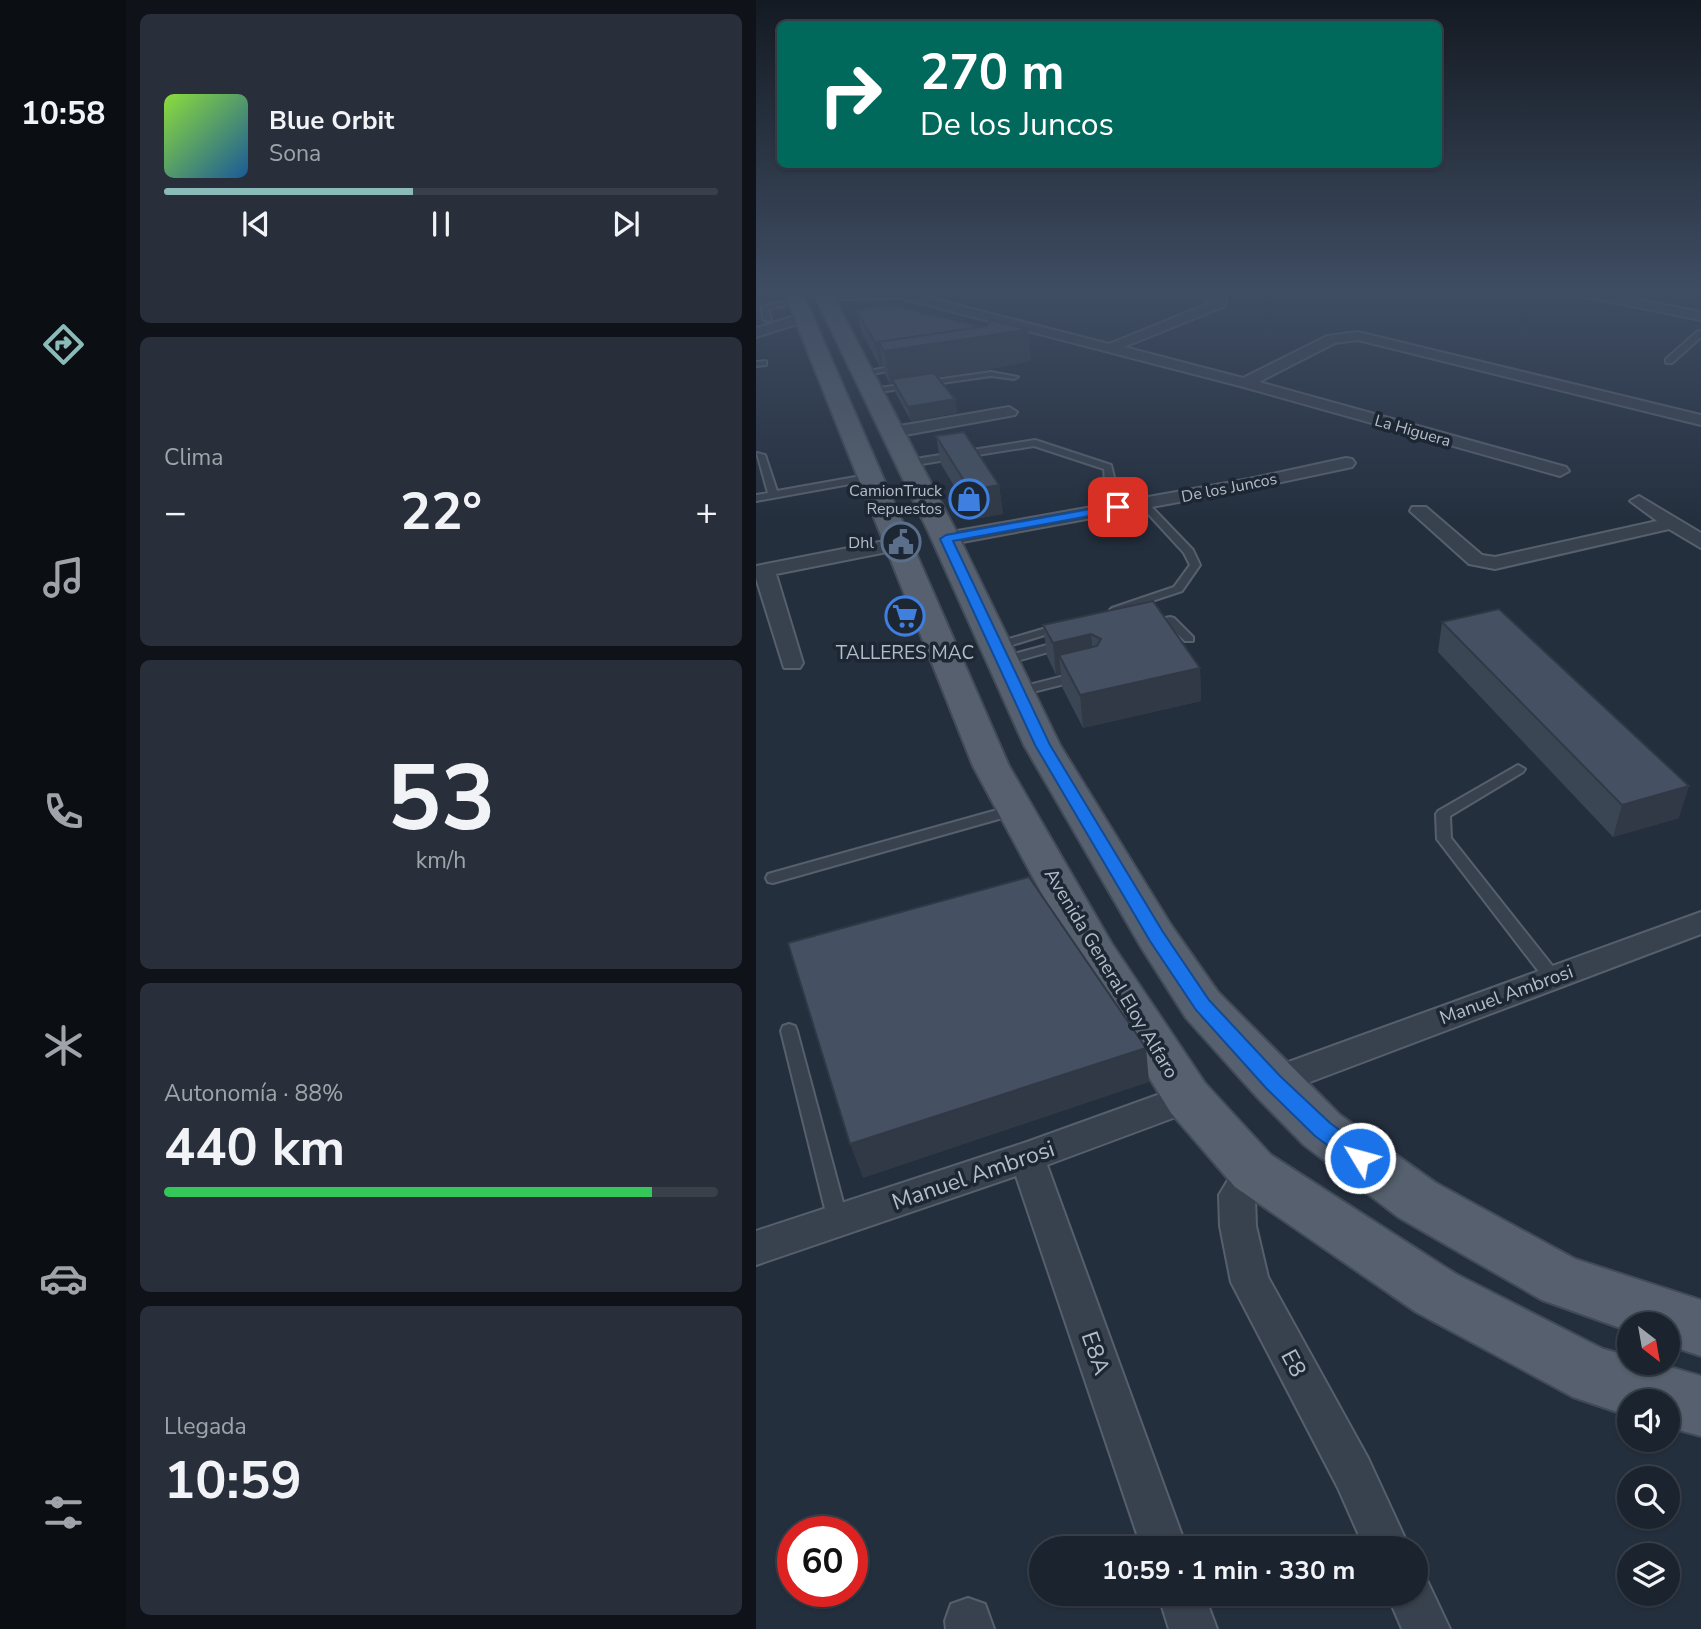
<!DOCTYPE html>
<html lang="es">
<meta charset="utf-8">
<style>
:root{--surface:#1b232e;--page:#282f3a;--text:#f1f3f6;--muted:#a0a4aa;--line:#39404a;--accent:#8bbbb9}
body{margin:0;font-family:"Nunito Sans",sans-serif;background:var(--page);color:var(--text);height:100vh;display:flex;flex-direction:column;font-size:26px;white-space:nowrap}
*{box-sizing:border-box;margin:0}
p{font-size:23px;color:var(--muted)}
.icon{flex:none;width:38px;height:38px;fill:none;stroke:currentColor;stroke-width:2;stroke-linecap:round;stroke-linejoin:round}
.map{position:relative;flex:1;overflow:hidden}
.side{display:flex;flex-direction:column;gap:14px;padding:14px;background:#0f1319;width:630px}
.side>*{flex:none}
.guide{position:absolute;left:21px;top:21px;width:665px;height:147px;border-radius:10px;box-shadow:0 2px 5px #0004,0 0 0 2px var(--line);background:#00695c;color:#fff;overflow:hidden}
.needle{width:46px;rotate:149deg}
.fabs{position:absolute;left:861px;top:1312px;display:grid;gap:14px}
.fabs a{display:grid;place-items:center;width:63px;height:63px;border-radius:50%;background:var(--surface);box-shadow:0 2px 5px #0004,0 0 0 2px var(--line);font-size:35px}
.speed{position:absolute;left:21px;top:1516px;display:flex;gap:14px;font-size:35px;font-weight:700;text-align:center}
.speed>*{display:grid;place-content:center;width:91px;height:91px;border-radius:50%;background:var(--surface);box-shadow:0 2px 5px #0004,0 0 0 2px var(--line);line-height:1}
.speed .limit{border:10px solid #d22;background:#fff;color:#111}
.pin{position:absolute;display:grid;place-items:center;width:60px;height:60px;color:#fff;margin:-30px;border-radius:14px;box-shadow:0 4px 10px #0006}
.me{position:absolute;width:77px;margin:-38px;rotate:307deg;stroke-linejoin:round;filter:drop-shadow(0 0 5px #0008)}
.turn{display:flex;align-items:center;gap:24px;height:147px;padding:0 28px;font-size:32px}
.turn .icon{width:91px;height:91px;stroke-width:2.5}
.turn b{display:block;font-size:49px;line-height:60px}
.big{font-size:52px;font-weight:700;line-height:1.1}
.side .tile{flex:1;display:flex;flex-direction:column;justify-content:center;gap:10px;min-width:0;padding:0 24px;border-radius:10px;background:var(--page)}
.side .dial{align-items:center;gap:0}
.dial b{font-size:91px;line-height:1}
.song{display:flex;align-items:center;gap:21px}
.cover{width:84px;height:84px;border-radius:10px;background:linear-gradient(135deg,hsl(90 70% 55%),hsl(210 70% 35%))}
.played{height:7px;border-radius:4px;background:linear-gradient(90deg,var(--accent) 45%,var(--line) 45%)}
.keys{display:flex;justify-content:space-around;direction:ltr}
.heat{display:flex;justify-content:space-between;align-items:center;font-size:38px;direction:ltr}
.charge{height:10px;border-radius:5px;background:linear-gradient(90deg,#34c759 88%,var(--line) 0)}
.trip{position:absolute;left:273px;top:1536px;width:399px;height:70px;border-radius:35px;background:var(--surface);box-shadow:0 2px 5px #0004,0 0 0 2px var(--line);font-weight:700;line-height:70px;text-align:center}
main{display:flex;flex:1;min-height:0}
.menu{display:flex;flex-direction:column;width:126px;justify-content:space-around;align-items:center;background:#0b0e12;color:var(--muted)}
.menu .icon{width:49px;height:49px}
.menu .on{color:var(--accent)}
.menu b{font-size:32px;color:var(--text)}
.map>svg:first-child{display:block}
.medical{fill:#32303f}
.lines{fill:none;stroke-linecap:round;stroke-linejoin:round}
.service-casing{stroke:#565f6c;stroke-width:4}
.minor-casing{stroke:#565f6c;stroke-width:4}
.primary-casing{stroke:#414a57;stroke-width:4}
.service{fill:#38414e;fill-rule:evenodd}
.minor{fill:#38414e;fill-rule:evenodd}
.primary{fill:#56606e;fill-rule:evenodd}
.wall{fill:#3b4654}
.shaded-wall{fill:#303945}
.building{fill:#455162;stroke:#303945;stroke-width:2}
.route{fill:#1a73e8;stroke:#114b97;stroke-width:2}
.labels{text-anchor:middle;stroke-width:7;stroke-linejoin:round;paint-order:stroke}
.far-street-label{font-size:16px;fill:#b4bcc9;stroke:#1d2633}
.far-poi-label{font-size:16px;fill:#b4bcc9;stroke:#1d2633;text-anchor:end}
.poi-label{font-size:19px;fill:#b4bcc9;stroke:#1d2633}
.street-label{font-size:19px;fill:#b4bcc9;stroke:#1d2633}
.near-street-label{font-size:23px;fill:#b4bcc9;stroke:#1d2633}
</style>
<main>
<nav class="menu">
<b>10:58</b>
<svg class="icon on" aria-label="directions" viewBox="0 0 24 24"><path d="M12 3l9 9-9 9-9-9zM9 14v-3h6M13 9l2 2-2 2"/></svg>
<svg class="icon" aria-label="music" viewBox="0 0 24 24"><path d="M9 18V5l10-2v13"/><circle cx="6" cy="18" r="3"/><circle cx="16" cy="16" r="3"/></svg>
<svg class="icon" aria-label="phone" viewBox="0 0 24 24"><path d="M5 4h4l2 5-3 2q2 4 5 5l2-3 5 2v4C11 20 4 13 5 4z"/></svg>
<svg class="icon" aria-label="climate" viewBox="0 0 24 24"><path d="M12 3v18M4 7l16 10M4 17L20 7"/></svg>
<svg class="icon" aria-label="car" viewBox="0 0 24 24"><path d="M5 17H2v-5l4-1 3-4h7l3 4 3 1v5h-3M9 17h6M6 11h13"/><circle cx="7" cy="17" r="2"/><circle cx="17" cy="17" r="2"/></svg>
<svg class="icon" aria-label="filters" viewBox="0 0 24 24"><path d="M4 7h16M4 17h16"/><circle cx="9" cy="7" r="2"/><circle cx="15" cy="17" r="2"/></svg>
</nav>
<section class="side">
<div class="tile">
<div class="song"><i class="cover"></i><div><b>Blue Orbit</b><p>Sona</p></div></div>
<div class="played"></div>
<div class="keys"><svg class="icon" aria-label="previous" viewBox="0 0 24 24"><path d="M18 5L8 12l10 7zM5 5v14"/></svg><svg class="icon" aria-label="pause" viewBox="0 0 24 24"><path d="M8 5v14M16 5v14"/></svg><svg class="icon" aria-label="next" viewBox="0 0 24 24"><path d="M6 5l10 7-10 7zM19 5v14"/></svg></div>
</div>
<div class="tile"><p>Clima</p>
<div class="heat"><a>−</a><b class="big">22°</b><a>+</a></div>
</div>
<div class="tile dial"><b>53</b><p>km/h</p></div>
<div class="tile"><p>Autonomía · 88%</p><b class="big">440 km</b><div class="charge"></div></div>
<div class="tile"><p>Llegada</p><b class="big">10:59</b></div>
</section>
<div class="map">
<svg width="945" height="1629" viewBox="0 0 945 1629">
<rect width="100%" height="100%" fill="#242f3e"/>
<path class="medical" d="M24,292l8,25 -23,8 -9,-3v-29z"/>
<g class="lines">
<g class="service-casing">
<path id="service" d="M42,299l2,3 -32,7 3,10 -4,2 -4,-2 -1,-12z
M942,331h3v6l-29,26h-6v-4z
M10,361v4l-10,1v-4z
M144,365l4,2 -1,2 -40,6 -4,-2z
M235,372l27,5 -4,2 -23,-3 -119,17 -4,-2 4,-2z
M279,440l76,25 4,16 -18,15h-6v-4l14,-12 -1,-11 -70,-23 -125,20 -5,-3 5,-3z
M1,453l8,2 12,36 95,-17 5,3 -5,3 -116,21v-6l12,-2z
M384,501h6l47,49 7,15 -18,26 -66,22 -6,-3 2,-2 62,-21 16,-22 -6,-12 -44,-48z
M414,617l4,1 19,19v4h-8l-18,-17 -17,3 -6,-3 2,-2z
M304,624l4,1v4l-68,21 -6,-4 2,-2z
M306,641l4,2v4l-63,18 -6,-4 2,-3z
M324,672l6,4 -2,3 -67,17 -6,-4 2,-3z
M762,765l7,4 -2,3 -73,44 1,22 107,135 2,4 -2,4 -6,2 -6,-2 -109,-142 -1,-25 2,-3z
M259,805l5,2 2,3 -2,3 -247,70 -5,-1 -2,-4 2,-4z
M33,1024l6,2 2,5 51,190 -3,6 -7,3 -7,-3 -3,-6 -47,-190 2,-5z"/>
</g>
<g class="minor-casing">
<path id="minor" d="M85,292h65l203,52 103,-42 -22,-10h18l17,5v9l-101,41 119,31 84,-42 31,-4 343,83v10l-343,-85 -23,3 -76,39 307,85 3,4 -9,5 -320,-90 -340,-88c-15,-1 -74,4 -80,-1l1,-3z
M820,292h23l102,20v8l-119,-24z
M49,313l5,1v6l-54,17v-9z
M253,407l8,5 -2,3 -121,22 -8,-5 8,-5z
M590,458l6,1 3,4 -3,4 -103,22 -303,56 -10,-6 10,-6 303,-54z
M883,496l62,37v15l-32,-19 -174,40 -26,-5 -59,-53 2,-4h14l56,48 13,2 162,-36 -27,-20z
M144,538l10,6 -3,4 -131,26 27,89 -3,5h-16l-28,-90v-12z
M945,912v22l-428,162 -12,-4 -5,-10 5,-10z
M432,1084l12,4 5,10 -5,10 -153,57 140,384h-45l-126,-373 -260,89v-34l271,-89z
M497,1155l13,5 5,11 -16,27 1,28 12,51 100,181 42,91h-45l-27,-61 -107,-206 -11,-56 -1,-31 21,-35z
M660,1573l10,5 24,51h-48l-15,-35h29z
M402,1594h46l13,35h-48z
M212,1598l17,6 9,25h-48l-1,-8 6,-17z"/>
</g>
<g class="primary-casing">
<path id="primary" d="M28,292h18l207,474 103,178 93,139 66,72 185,119 147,75 26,7v7h27l45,13v60l-33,-9v-25h-39v14l-56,-19 -157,-85 -181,-125 -64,-74 -89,-145 -109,-202z
M57,292h18l125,239 104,214 111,180 47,67 122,123 96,68 139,76 126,41v56l-33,-11v-20h-39v6l-87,-31 -144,-83 -94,-72 -48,-49 -70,-78 -45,-71 -117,-202 -96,-214z"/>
</g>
<use href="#service" class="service"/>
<use href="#minor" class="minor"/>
<use href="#primary" class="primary"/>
</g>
<path class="wall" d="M100,310l124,17 48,2 3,32 -46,9 -48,7 18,22 2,14 -46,8 -16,-29 -2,-9 -3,1 -5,-10 -2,-8 -3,1 -19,-36z
M180,436l63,49 4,29 -29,5 -33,-55z
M397,601l47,67 1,33 -118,27 -21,-41 -1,-13 -5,1 -9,-19 -4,-31z
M686,622l237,196 -66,19 -175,-185z"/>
<path class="shaded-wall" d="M272,329l3,32 -46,9 -90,13 -3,-4 1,4 -3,1 -6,-33z
M120,344h3l4,22 -3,1z
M199,399l2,14 -46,8 -3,-14z
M243,485l4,29 -29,5 -4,-29z
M335,634l3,31 -35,-10 2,19 -5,1 -3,-32z
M444,668l1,33 -118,27 -3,-33z
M933,786l-10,32 -66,19 9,-32z
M390,1048l3,34 -286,96 -13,-34z"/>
<path class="building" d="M132,304l92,23 -102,15 2,2h-4l-20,-34z
M234,320l38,9 -48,8 -96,14 -6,-9 109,-16z
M178,373l21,26 -47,8 -16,-28z
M208,432l35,53 -29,5 -34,-54z
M397,601l47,67 -120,27 -21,-40 38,-9 4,-7 -10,-5 -38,9 -10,-18z
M743,609l190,177 -67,19 -180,-183z
M273,877l117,171 -296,96 -62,-201z"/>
<linearGradient id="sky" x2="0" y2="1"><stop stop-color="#141a22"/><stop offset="0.56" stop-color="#3f4d63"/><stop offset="1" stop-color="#3f4d63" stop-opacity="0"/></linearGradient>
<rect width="945" height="520" fill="url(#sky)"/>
<path class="route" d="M362,504l4,1v5l-169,31 97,204 113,187 46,68 71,76 50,47 38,28 3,7 -3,6 -8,3 -7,-3 -38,-28 -49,-48 -70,-78 -46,-69 -115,-196 -95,-206 6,-4z"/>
<defs>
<g id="shop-ring" transform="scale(2.0125)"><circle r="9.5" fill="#1d2633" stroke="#3f7fe0" stroke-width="1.5"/><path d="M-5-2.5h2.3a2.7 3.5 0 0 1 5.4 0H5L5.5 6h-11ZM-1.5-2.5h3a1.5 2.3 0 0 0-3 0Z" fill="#3f7fe0"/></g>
<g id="civic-ring" transform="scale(2.0125)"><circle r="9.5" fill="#1d2633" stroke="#5c6f8a" stroke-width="1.5"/><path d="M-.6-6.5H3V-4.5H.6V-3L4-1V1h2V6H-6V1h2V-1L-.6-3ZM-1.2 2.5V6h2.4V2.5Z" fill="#5c6f8a"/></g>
<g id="supermarket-ring" transform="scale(2.0125)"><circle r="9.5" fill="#1d2633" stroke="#3f7fe0" stroke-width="1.5"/><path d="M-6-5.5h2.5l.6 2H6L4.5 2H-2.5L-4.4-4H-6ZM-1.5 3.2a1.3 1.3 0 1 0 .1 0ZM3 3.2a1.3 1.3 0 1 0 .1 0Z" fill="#3f7fe0"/></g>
</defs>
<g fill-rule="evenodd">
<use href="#shop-ring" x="213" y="499"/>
<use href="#civic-ring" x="145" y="542"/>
<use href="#supermarket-ring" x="149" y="616"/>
</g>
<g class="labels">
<g class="far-street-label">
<text transform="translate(657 430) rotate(16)" y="6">La Higuera</text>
<text transform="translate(473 487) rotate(-11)" y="6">De los Juncos</text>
</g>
<g class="far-poi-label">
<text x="186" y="496">CamionTruck<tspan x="186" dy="18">Repuestos</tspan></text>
<text x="118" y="548">Dhl</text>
</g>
<g class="poi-label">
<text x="149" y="659">TALLERES MAC</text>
</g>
<g class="street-label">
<text transform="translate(356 973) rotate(59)" y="7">Avenida General Eloy Alfaro</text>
<text transform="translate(750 994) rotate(-20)" y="7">Manuel Ambrosi</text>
</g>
<g class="near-street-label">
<text transform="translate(217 1175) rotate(-19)" y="8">Manuel Ambrosi</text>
<text transform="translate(340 1353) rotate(71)" y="8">E8A</text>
<text transform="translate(538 1363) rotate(62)" y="8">E8</text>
</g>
</g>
</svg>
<div class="fabs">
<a><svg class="needle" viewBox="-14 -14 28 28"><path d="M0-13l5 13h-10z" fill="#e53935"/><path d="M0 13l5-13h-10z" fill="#a0a4aa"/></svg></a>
<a><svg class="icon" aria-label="sound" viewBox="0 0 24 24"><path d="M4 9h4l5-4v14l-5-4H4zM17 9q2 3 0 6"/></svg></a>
<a><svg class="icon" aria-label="search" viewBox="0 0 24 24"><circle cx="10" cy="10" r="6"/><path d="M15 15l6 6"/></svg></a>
<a><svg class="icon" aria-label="layers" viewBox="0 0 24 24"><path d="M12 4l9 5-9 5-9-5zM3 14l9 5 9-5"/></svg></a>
</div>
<div class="speed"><div class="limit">60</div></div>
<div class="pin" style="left:362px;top:507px;background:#d93025"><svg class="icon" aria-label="arrive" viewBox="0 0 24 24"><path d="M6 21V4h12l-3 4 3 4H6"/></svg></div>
<svg class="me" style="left:604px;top:1158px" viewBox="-20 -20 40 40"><circle r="17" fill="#1a73e8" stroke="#fff" stroke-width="3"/><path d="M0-11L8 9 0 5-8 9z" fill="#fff"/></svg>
<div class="trip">10:59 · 1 min · 330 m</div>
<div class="guide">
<div class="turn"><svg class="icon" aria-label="right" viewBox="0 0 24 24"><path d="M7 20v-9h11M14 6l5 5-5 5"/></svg><div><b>270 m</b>De los Juncos</div></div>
</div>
</div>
</main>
